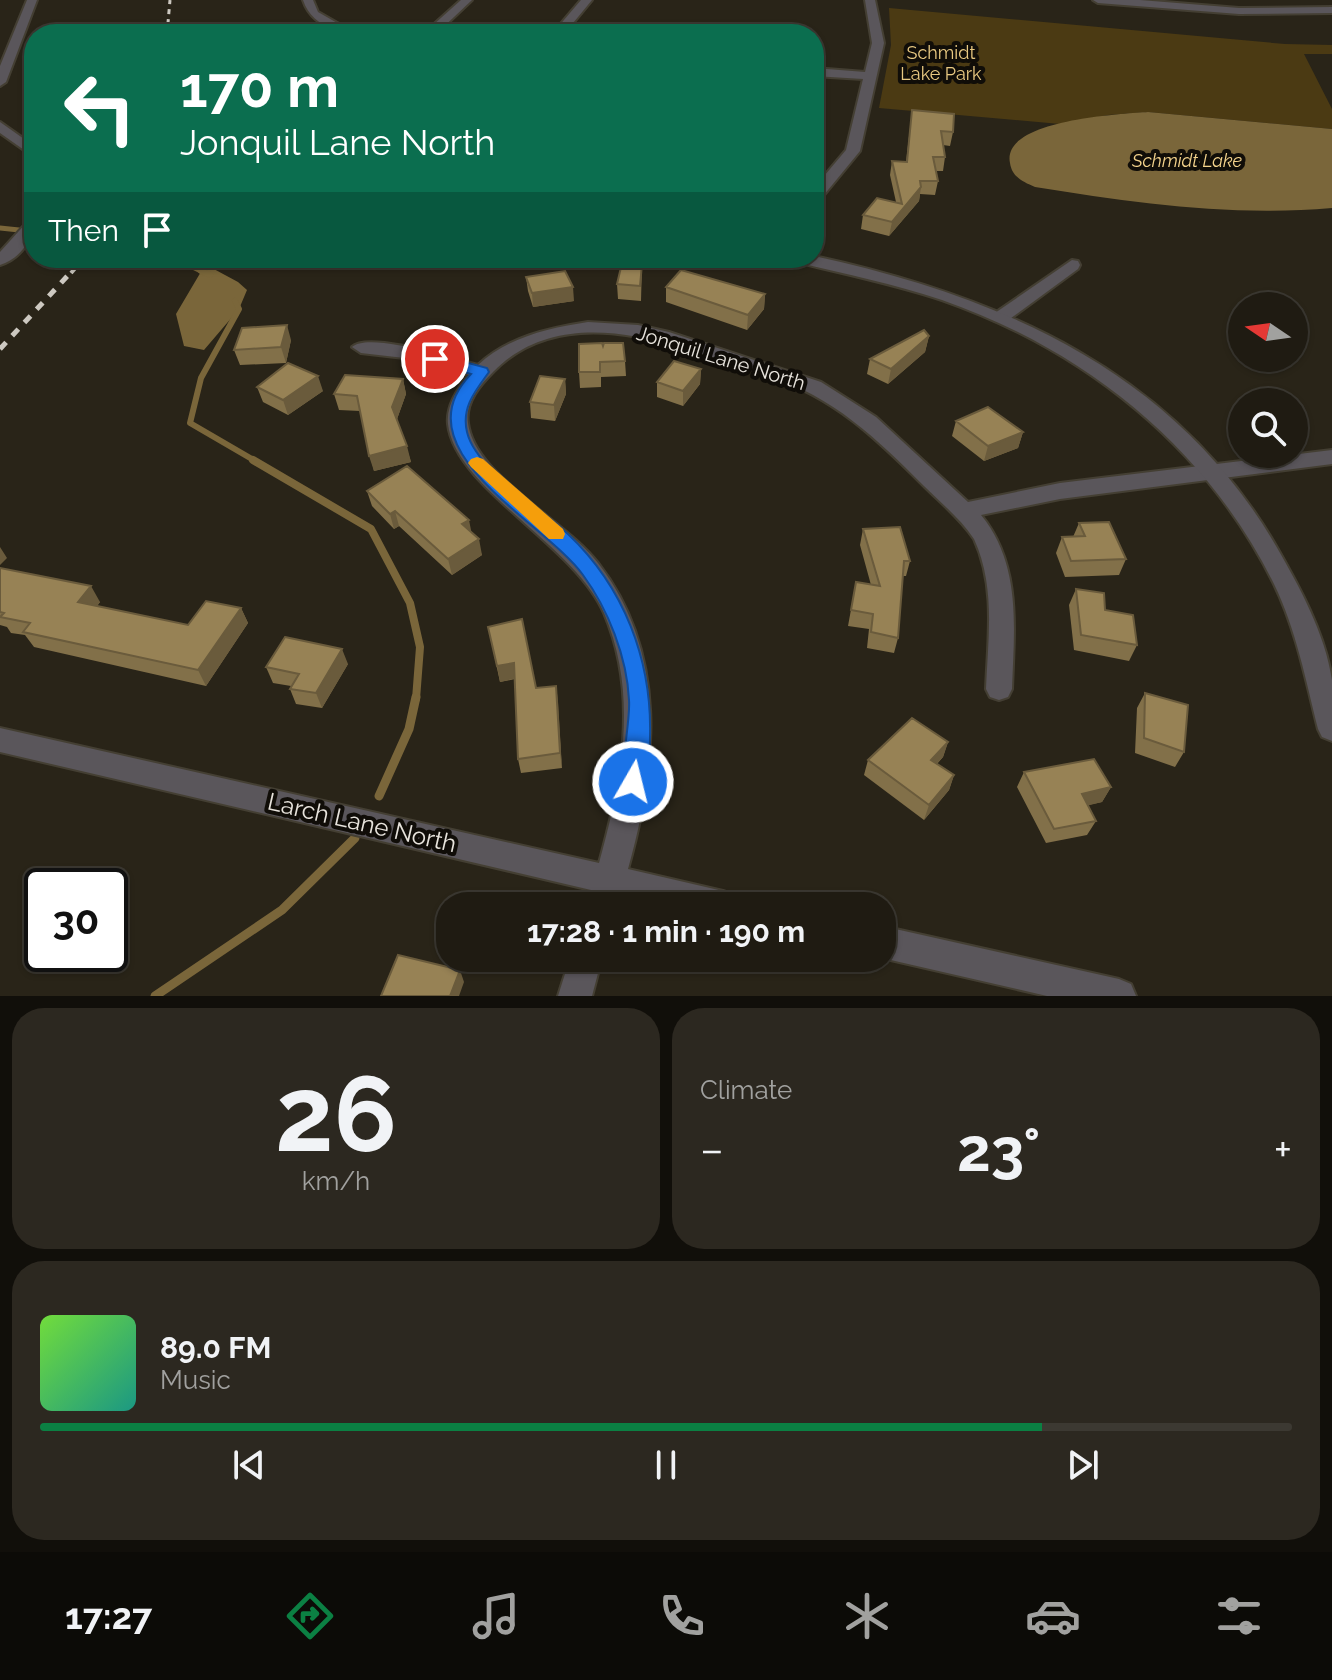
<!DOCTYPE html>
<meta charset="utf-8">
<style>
:root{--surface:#1f1b12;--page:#2c2820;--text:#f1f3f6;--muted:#a1a19f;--line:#3c3932;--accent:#0b8043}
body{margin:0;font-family:Raleway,sans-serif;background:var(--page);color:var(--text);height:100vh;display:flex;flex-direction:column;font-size:30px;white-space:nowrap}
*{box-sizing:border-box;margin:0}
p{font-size:26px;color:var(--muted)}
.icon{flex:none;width:44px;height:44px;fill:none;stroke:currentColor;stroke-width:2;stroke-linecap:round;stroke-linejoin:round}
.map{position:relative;height:996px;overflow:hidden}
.details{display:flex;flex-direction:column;gap:12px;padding:12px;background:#110f0a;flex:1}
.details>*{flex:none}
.guide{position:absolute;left:24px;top:24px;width:800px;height:244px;border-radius:32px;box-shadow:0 2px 6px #0004,0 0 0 2px var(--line);background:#0b6e4f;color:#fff;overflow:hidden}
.needle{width:52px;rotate:283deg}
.fabs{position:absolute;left:1228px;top:292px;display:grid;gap:16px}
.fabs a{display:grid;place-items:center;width:80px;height:80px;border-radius:50%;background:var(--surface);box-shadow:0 2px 6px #0004,0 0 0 2px var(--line);font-size:40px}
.speed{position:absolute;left:24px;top:868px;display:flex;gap:16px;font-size:40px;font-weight:700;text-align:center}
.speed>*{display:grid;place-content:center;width:104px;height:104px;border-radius:50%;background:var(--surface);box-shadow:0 2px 6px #0004,0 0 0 2px var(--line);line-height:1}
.speed .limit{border:4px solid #111;border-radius:12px;background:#fff;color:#111}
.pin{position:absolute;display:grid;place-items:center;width:68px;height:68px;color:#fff;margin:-34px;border:4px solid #fff;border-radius:50%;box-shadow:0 2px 8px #0007}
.me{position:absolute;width:88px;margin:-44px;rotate:8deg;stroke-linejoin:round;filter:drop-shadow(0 0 6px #0008)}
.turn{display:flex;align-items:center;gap:28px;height:168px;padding:0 24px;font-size:36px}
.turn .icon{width:104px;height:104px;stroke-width:2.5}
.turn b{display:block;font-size:56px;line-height:68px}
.then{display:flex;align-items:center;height:76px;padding:0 24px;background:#0003;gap:16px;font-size:30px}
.big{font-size:60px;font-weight:700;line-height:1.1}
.details .card{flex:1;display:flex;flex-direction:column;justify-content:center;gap:12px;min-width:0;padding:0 28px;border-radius:32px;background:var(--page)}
.details .dial{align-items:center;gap:0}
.dial b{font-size:104px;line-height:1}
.song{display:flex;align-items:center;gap:24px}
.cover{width:96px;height:96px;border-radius:12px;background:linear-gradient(135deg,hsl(100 70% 55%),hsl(170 70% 35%))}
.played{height:8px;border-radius:4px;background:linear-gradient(90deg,var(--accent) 80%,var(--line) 80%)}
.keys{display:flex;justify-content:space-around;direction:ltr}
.heat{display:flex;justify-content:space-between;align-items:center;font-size:44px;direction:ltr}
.details .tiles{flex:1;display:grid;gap:12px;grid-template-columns:1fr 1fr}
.card:last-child{grid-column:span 2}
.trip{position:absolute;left:436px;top:892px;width:460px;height:80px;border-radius:32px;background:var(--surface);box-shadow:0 2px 6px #0004,0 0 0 2px var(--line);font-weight:700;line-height:80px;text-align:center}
.tab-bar{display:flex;height:128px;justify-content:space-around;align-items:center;background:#0c0b07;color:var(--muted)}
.tab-bar .icon{width:56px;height:56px}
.tab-bar .current{color:var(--accent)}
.tab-bar b{font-size:36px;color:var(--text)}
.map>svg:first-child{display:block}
.green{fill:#4b3a13}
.water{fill:#7a663a}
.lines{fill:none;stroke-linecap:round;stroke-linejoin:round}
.stream-far3{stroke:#7a663a;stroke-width:5}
.stream-far2{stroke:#7a663a;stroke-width:6}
.stream-far1{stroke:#7a663a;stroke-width:8}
.stream{stroke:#7a663a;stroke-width:9}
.minor-casing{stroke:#443f33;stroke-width:4}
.tertiary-casing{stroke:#443f33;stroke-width:4}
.minor{fill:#5a565b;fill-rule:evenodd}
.tertiary{fill:#5a565b;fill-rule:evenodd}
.rail-far2{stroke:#cdc9c1;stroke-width:3;stroke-dasharray:5 5;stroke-linecap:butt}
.rail-far1{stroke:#cdc9c1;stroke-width:4;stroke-dasharray:7 7;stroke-linecap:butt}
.rail{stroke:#cdc9c1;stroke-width:5;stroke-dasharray:9 9;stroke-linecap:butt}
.wall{fill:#827049}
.shaded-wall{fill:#6a5b3c}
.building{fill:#978255;stroke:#6a5b3c;stroke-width:2}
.route{fill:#1a73e8;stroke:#114b97;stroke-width:2}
.slow{fill:#f59e0b}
.labels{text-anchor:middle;stroke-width:8;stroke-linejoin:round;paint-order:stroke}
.far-park-label{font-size:18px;fill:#e9c982;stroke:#100d08}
.far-water-label{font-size:18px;font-style:italic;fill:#f4d38c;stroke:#100d08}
.street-label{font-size:20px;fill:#e7e3dc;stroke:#100d08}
.near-street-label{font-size:24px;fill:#e7e3dc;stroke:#100d08}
</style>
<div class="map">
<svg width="1332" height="996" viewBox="0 0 1332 996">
<rect width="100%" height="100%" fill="#292418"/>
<path class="green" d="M889,8l396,36 47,1v9h-28l28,55v20l-184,-17 -40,3 -48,9 -181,-16 12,-63z"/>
<path class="water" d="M1148,112l184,17v79c-101,9 -198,-5 -297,-21 -12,-5 -23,-10 -25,-24 -9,-43 109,-49 138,-51z
M212,268l26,14 9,8 -8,19 -35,41 -20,-4 -8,-32 26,-44z"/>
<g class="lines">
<path class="stream-far3" d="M0,228l19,2
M174,258l31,15"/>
<path class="stream-far2" d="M201,271l9,4
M235,301l4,8 -38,69 -11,45 67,39"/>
<path class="stream-far1" d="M253,460l118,69 39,74 10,44 -4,52"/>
<path class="stream" d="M379,796l30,-67 7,-32
M155,996l127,-86 73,-72"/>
<g class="minor-casing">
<path id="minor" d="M27,0h10l-31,82 -6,4v-20z
M303,0h10l5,12 21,12 68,7 6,3c-37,0 -96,8 -110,-34z
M461,0h11l-36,34h-13z
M865,0h10l9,43 -24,108 -41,50 -5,2v-15l32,-38 17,-71 -49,-3v-8l51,4 7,-29z
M1093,0h47l99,8 93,-1v6l-93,1 -141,-11z
M0,122l34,24v11l-34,-24z
M34,219c0,20 -14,40 -34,46v-13l28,-31z
M1072,260l6,1 2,4 -2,4 -71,52h-12l-3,-4 3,-4z
M588,322l50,3 31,7 152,50 55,35 92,85 92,-19 272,-33v14l-272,35 -79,16c41,50 33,114 31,174l-4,8 -9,3 -9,-3 -4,-8c2,-51 10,-102 -12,-150 -14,-21 -33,-36 -50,-53 -47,-47 -91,-90 -156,-110 -83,-27 -199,-80 -274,-5 -14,14 -29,31 -26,52 4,33 40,60 63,80 22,19 49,37 67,60 70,90 59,203 30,306l95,22 11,4 5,11h-82l-37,-9 -2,9h-32l5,-16 -591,-138v-24l599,135c23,-83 40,-168 5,-250 -29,-68 -149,-125 -156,-189 -2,-19 10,-36 21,-49l-56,-16 -52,-6 -9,-6c16,-16 103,12 126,18 30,-28 71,-37 110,-43z
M882,926l237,53 12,5 5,12h-89l-165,-38z
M570,958h32l-10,38h-34z"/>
</g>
<g class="tertiary-casing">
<path id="tertiary" d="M581,0h11l-28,34h-12z
M814,256c189,41 361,116 462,290 23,40 49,87 56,134 0,19 0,41 0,61l-10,-4 -4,-8c-12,-48 -22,-100 -44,-145 -67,-136 -189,-234 -332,-284 -48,-16 -97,-26 -146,-38l-2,-4z"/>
</g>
<use href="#minor" class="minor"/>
<use href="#tertiary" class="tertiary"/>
<path class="rail-far2" d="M167,34l3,-34"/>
<path class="rail-far1" d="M71,273l13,-15"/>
<path class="rail" d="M0,349l72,-78"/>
</g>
<path class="wall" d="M912,110l41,22 -3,14 -7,-1 2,12 -2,14h-7l2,10 -3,14 -15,-1 -1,7 -30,35 -28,-7 2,-14 33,-13 -6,-27 2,-14 14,1z
M642,264l-1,37 -23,-2 -1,-15z
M526,277l48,24 -41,6 -5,-16z
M666,287l99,7 -1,15 -17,21 -81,-28z
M929,336l-4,16 -37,32 -21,-10 3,-15z
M291,340l-5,23 -46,2 -6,-15z
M603,346l22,15 1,15 -25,1v10l-21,1 -1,-16z
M701,369l-1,15 -17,22 -26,-9v-15z
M403,379l3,15 -9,25 14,43 -37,9 -14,-60 -21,-1 -5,-16z
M565,379l1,15 -11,27 -24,-3 -1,-16z
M257,387l66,4 -35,24 -25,-13z
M956,421l67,11 -5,16 -34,13 -32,-25z
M367,491l104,42 11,22 -30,20 -53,-49 -5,3 -22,-23z
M1079,523l47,36 -7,16 -54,2 -9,-24 6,-16h11z
M863,529l47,32 -4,15h-3l-5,62 -4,15 -27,-5 2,-19 -21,-3 8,-44 15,3 -11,-40z
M0,568l100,34 -3,4 91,19 53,-17 7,15 -42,63 -172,-39 -9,-12 -14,-2 -4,-6 -7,-2z
M1076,589l29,21 32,35 -8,16 -55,-11 -5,-45z
M488,627l48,61 20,-2 6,82 -41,5 -3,-14 -3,-80 -15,3z
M348,664l-26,44 -26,-4 -6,-15 1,-3 -18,-3 -7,-16z
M1145,693l39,59 -9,15 -40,-14 2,-45z
M948,742l-5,15 -6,7 17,11 -5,15 -25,30 -60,-45 4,-15z
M1024,772l87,15 -9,15 -14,3 8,16 -9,14 -41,8 -29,-56z"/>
<path class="shaded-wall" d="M821,67l-1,12 -6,19v-9z
M921,187l-2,14 -30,35 3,-14z
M573,287l1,14 -41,6 -1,-14z
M765,294l-1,15 -17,21 1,-15z
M287,325l4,15 -5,23 -5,-16z
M929,336l-4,16 -37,32 3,-15z
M701,369l-1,15 -17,22v-15z
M318,376l5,15 -35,24 -5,-15z
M403,379l3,15 -10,28 -4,-15z
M565,379l1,15 -11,27 -1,-16z
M1023,432l-5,16 -34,13 4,-15z
M407,446l4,16 -37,9 -5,-15z
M395,511l4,15 -5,3 -4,-15z
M469,520l3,15 -10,-11z
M479,539l3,16 -30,20 -4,-16z
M0,547l7,11 -7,7z
M91,586l9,16 -12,16 -10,-16z
M241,608l7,15 -42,63 -8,-16z
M342,649l6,15 -26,44 -6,-15z
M514,663l3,15 -17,4 -3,-16z
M556,686l2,15 4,67 -2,-15z
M948,742l-5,15 -17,18 5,-15z
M954,775l-5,15 -25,30 5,-15z
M1111,787l-9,15 -28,7 8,-15z
M460,970l4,12 -5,14h-9z"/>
<path class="building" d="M814,66l7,1 -7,22z
M912,110l42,4 -1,18 -12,-1 4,26h-12l5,24h-18l1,6 -29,35 -29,-7 14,-17 25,6 -10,-43 15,1z
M622,263l20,1 -2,22 -23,-2z
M681,270l84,24 -17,21 -82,-28z
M565,271l8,16 -41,6 -6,-16z
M287,325l-6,22 -47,3 8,-22z
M924,330l5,6 -38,33 -21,-10z
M602,343l1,3 1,-3h19l2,18 -25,1v10h-21v-28z
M674,361l27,8 -18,22 -26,-9z
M288,363l30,13 -35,24 -26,-13z
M345,375l58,4 -11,28 15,39 -38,10 -12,-60 -23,-2z
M540,376l25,3 -11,26 -24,-3z
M988,407l35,25 -35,14 -32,-25z
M407,466l62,54 -7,4 17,15 -31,20 -53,-48 -5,3 -23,-23z
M1109,522l17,37 -55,2 -9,-24 23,-1 -6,-13z
M900,527l10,34h-6l-6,77 -27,-6 2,-18 -22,-4 5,-28 24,4 -17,-57z
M0,568l91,18 -13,16 110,23 18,-24 35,7 -43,62 -175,-38 7,-9 -30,-6 4,-4 -4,-1z
M1076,589l28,4 1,17 28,5 4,30 -56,-10z
M522,619l14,69 20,-2 4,67 -42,6 -4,-96 -17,3 -9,-39z
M285,637l57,12 -26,44 -26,-4 9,-15 -33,-7z
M1145,693l43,12 -4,47 -40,-14z
M912,718l36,24 -17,18 23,15 -25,30 -61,-45z
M1094,759l17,28 -29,7 14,27 -42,8 -30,-57z
M398,955l62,15 -10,26h-69z"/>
<path class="route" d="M435,354l52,14 2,4c-13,18 -28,35 -22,60 9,38 74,76 101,102 56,53 84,126 82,202 0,18 -1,37 -8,53l-9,4 -8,-4c-7,-14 6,-68 4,-89 -2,-43 -21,-91 -46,-125 -38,-53 -186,-125 -112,-201l-41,-12 -2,-3z"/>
<path class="slow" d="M477,457l6,2 80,70 2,5 -2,5h-14l-78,-72 -3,-4 3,-4z"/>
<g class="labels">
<g class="far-park-label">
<text x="941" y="59">Schmidt<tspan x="941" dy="21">Lake Park</tspan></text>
</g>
<g class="far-water-label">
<text x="1187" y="167">Schmidt Lake</text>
</g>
<g class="street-label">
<text transform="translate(721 358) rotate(17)" y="7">Jonquil Lane North</text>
</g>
<g class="near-street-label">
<text transform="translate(362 823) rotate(13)" y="8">Larch Lane North</text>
</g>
</g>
</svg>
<div class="fabs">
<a><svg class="needle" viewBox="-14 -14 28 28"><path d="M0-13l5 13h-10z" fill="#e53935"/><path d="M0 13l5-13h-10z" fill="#a1a19f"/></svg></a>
<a><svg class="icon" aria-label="search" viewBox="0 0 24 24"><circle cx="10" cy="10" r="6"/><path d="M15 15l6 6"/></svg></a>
</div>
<div class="speed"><div class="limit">30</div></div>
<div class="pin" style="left:435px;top:359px;background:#d93025"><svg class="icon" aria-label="arrive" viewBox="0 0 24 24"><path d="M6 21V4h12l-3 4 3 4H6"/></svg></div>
<svg class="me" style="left:633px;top:782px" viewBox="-20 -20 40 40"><circle r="17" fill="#1a73e8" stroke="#fff" stroke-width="3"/><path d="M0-11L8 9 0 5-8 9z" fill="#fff"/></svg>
<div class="trip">17:28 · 1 min · 190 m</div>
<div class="guide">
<div class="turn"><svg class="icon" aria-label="left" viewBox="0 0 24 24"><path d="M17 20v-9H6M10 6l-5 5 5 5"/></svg><div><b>170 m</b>Jonquil Lane North</div></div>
<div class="then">Then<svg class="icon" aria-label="arrive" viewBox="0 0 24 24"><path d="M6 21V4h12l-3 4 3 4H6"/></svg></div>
</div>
</div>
<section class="details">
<div class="tiles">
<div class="card dial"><b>26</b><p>km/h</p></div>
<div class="card"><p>Climate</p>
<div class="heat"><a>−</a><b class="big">23°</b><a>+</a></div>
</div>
<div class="card">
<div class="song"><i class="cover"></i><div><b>89.0 FM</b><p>Music</p></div></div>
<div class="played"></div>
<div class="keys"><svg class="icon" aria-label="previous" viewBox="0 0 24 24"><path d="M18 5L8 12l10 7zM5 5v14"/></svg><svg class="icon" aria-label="pause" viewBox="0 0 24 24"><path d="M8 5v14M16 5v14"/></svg><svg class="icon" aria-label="next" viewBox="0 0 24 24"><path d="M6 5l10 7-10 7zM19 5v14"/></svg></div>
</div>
</div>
</section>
<nav class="tab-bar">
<b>17:27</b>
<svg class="icon current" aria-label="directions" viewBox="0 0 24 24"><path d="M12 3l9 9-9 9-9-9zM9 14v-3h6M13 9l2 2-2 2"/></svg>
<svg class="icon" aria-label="music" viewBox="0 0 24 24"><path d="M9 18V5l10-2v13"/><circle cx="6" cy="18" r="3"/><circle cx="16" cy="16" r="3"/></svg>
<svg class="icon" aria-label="phone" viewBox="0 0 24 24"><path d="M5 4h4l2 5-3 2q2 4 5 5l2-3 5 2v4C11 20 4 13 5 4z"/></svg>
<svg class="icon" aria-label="climate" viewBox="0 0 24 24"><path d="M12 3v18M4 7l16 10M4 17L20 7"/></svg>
<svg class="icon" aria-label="car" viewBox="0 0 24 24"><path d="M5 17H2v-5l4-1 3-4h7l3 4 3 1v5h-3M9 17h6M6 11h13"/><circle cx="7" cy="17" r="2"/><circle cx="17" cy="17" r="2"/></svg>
<svg class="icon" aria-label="filters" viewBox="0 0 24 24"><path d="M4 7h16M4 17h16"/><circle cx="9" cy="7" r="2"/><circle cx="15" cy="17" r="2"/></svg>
</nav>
